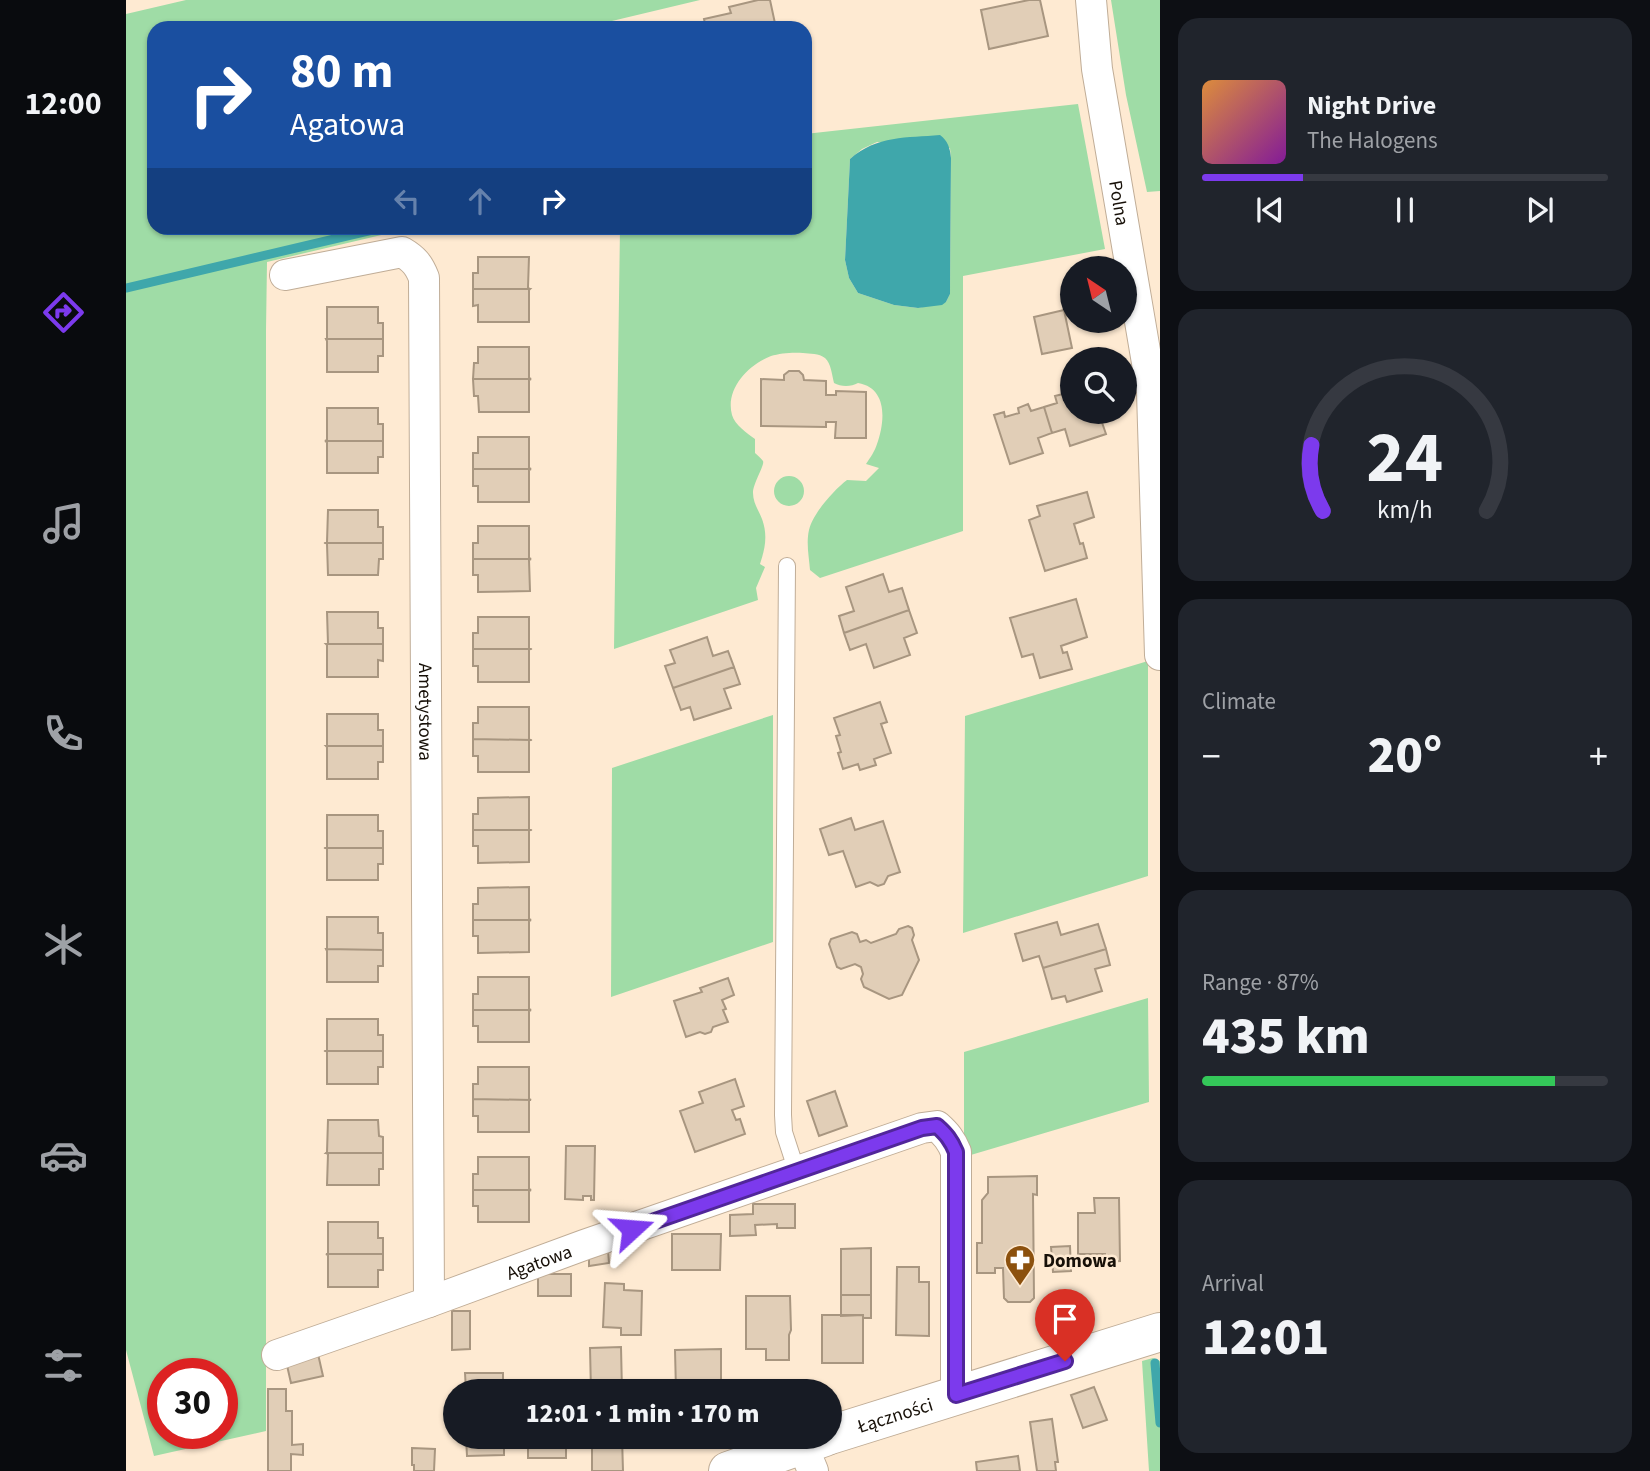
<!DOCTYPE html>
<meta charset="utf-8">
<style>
:root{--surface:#171b24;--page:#20242c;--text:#f1f3f6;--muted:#9ea1a6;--line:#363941;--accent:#7c3aed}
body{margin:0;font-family:"Source Sans 3",sans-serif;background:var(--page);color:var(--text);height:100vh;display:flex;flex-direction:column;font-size:26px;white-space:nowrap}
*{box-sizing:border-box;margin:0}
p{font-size:23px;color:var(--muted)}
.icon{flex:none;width:38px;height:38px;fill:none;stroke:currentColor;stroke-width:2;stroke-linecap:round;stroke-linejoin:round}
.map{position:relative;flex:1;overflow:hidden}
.details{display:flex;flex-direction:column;gap:18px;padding:18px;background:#0d0f14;width:490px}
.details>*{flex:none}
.banner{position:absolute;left:21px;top:21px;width:665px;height:214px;border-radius:21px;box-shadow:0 2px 5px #0004;background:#1a4fa0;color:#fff;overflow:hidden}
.needle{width:46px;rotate:325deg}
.fabs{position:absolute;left:934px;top:256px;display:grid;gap:14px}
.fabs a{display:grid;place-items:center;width:77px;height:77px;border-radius:50%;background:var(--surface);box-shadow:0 2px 5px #0004;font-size:35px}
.speed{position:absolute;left:21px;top:1358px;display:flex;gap:14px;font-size:35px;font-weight:700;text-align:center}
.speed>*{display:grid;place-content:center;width:91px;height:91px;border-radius:50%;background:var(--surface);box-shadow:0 2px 5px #0004;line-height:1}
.speed .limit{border:10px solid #d22;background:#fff;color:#111}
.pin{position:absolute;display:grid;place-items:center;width:60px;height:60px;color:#fff;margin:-72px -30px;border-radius:50% 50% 50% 0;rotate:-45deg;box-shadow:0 0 7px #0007}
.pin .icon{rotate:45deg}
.me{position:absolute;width:77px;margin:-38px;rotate:71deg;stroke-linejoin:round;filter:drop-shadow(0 0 5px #0008)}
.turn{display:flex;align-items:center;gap:24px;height:147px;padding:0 28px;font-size:32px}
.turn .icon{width:91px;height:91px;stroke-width:2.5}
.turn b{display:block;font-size:49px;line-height:60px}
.lanes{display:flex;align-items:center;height:66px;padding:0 28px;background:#0003;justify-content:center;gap:35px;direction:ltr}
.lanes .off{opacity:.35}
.big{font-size:52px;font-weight:800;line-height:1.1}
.details .card{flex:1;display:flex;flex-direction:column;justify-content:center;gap:10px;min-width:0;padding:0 24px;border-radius:21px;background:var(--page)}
.details .dial{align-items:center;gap:0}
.dial svg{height:182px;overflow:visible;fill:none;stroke:var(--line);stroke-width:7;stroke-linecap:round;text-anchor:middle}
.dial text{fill:var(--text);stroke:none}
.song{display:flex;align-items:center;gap:21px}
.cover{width:84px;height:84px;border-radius:10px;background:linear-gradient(135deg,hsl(30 70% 55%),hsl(290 70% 35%))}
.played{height:7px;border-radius:4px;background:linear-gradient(90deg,var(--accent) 25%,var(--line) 25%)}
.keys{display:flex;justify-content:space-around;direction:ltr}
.heat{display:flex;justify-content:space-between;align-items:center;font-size:38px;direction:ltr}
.charge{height:10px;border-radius:5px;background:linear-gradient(90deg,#34c759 87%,var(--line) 0)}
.trip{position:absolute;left:317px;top:1379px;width:399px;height:70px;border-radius:35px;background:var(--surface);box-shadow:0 2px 5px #0004;font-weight:800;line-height:70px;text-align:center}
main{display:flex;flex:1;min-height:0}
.menu{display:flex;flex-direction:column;width:126px;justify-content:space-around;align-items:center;background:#090b0e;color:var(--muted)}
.menu .icon{width:49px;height:49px}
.menu .current{color:var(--accent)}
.menu b{font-size:32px;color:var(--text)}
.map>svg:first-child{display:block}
.green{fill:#9fdca6;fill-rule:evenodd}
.water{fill:#3fa7ab}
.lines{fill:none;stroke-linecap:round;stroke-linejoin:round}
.stream{stroke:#3fa7ab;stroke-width:9}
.building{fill:#e1ceb7;stroke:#a89680;stroke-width:2}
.lane-casing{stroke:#c0ad97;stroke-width:18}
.street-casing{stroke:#c0ad97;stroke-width:32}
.secondary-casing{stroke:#c0ad97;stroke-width:40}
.lane{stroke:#fff;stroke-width:16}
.street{stroke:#fff;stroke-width:30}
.secondary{stroke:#fff;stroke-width:38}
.route-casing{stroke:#51269a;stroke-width:18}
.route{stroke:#7c3aed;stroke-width:12}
.labels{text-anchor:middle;stroke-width:5;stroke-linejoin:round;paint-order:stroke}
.street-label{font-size:19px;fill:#171008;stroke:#feead2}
.poi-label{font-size:19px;font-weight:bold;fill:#171008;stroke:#feead2;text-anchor:start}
</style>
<main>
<nav class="menu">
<b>12:00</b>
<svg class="icon current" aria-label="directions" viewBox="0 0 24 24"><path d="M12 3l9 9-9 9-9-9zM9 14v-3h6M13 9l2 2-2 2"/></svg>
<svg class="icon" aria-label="music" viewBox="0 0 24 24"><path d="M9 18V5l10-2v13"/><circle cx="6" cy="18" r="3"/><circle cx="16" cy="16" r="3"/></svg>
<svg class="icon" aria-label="phone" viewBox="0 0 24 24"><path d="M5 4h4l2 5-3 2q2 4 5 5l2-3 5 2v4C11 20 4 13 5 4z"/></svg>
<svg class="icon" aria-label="climate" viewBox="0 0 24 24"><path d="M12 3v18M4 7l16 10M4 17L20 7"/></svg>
<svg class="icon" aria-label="car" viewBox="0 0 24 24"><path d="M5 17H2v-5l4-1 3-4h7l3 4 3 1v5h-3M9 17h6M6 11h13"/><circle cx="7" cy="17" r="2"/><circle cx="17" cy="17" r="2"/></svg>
<svg class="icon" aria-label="filters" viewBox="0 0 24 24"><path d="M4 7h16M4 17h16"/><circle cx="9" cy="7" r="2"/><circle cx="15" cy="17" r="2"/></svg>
</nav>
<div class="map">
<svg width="1034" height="1471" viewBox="0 0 1034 1471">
<rect width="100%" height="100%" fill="#feead2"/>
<path class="green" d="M60,0h514l-109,26v2h-437v200h257l-144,34 -1,68v1101l-112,25 -28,-106v-1336zM37,1374h59v59h-59z
M985,0h49v191l-13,1 -21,-97z
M952,104l27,145 -142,27v255l-143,47 -10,-8c-1,-13 -4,-27 -1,-40 4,-17 25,-40 38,-50l19,1 13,-13 -13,-4c4,-6 9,-13 11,-20 8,-22 11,-56 -19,-61 -7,4 -17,4 -24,0 -2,-8 -3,-20 -9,-25 -6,-5 -15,-4 -22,-5 -9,-1 -23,0 -32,3 -23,9 -46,33 -39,59 3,10 15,18 23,24v14c3,3 6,5 8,8 2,4 -10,22 -10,32 0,10 6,18 9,26 6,16 3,30 -2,45l5,3 -9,21 2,12 -144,49 6,-421h185v-94zM751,142l73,6 1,10 -1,136 -4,8 -28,6 -24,-3 -36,-12 -9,-15 -4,-18 5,-101 12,-10z
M648 491a15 15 0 1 1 30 0a15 15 0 1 1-30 0Z
M1022,661v215l-185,57 2,-217z
M647,715v227l-162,55 1,-229z
M1022,998l1,104 -185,55v-105z
M1027,1358l7,3v110h-11l-7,-110z"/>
<path class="water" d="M814,135c8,6 10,13 11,23l-1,136 -4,8 -4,3 -24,3 -24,-3 -36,-12 -9,-15 -4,-18 5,-101c27,-24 57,-21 90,-24z"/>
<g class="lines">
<path class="stream" d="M0,288l255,-60
M1029,1363l5,60"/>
</g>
<path class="building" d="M632,0h12l6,28h-70l-2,-9 27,-6 -2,-6z
M903,0h11l8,36 -59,13 -8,-39z
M352,257h51l-1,31 2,1h-57v-16h5z
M347,289h57l-1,1v32h-51v-17l-5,1z
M201,307h51v16h5v16h-57h1z
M938,310l8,38 -30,6 -8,-37z
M200,339h57v17h-5v16h-51v-31z
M352,347h51v31l2,1h-58l1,-16h4z
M663,371h10l4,4 1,5 22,1v14h10v-4l30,1v46h-31l1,-16h-10v5l-65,-1v-47l23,1v-5z
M347,379h58l-2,1v32h-50l-1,-16h-4z
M937,394l2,5 8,-3v15h25l8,23 -36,12 -5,-17 -13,4 -8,-26 13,-4 -2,-7z
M902,404l3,7 13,-4 8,26 -14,5 5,15 -33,11 -16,-49 10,-3 1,5 14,-4 -1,-5z
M201,408h51v16h5v17h-58l2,-1z
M352,437h51v31l2,1h-58v-16h5z
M199,441h58v16h-5v16h-51v-31z
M347,469h58l-2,1v32h-51v-16h-5z
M961,492l7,25 -20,7 6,20 3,-1 4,15 -42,13 -16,-51 11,-4 -3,-10z
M202,510h50v17h5v16h-57l1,-1z
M352,526h51v32l2,1h-58v-16h5z
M200,543h57v16h-4l-1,16h-50l-1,-31z
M347,559h58l-2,1 1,31 -52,1v-17h-5z
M757,574l6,18 13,-4 7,22 -65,23 -5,-17 15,-5 -8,-24z
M950,599l11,38 -26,9 2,7 4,-1 5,17 -32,9 -7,-24 -11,3 -12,-39z
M783,610l8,23 -13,5 6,17 -36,13 -8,-24 -16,6 -6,-17z
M201,612h51v16h5v16h-57h2z
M352,617h51v31l1,1h-57v-16h5z
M581,637l6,19 15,-5 6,16 -61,21 -8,-22 10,-3 -5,-13z
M200,644h57v17l-5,-1v17h-51v-32z
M347,649h57l-1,1v32h-51v-16h-5z
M608,667l6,17 -16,5 7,19 -37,12 -4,-13 -9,3 -8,-22z
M754,702l7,20 -6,2 10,29 -17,6 2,6 -16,5 -2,-6 -15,5 -5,-16 3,-1 -5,-16 4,-1 -6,-17z
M352,707h51v32l1,1 -57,-1v-16h5z
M201,714h51v16h5v16h-57h1z
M347,739l57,1 -1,1v31h-51v-16h-5z
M200,746h57v16h-5v17h-51v-32z
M403,797v32l1,1h-57v-16h5v-16z
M201,815h51v16h5v17h-57l1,-1z
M725,818l4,12 28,-9 17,51 -12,4 -4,8 -6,2 -8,-4 -14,5 -13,-36 -14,4 -9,-26z
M347,830h57l-1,1v31l-51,1v-17h-5z
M200,848h57v16h-5v16h-51v-31z
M403,887v32l2,1h-58v-16h5v-16z
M201,917h51v16h5v17l-57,-1h1z
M347,920h58l-2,1v31l-51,1v-17h-5z
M931,922l4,13 37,-11 8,25 -63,19 -4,-12 -16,5 -8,-27z
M782,926l4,2 2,7 -2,5 7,20 -17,35 -13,4 -25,-12 -3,-8 2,-5 -2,-7 -6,-3 -14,5 -4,-2 -8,-23 2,-5 21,-7 5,2 3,8 6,-2 5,3 25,-9 3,-5z
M200,949l57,1v16h-5v16h-51v-31z
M980,949l4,16 -15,4 7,22 -35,11 -2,-6 -13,3 -9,-31z
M352,977h51v32l2,1h-58v-16h5z
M602,978l6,17 -12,5 4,9 -3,1 5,12 -15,5 -2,5 -6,2 -5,-2 -14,5 -12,-36 28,-9 -2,-4z
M347,1010h58l-2,1v31h-51v-16h-5z
M201,1019h51v16h5v16h-57l1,-1z
M200,1051h57v16h-5v17h-51v-32z
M352,1067h51v32l2,1 -58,-1v-15h5z
M609,1079l9,27 -12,4 4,10 4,-1 5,15 -50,18 -15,-41 23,-8 -4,-11z
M709,1091l12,35 -28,10 -12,-35z
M347,1099l58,1h-2v32h-51v-16h-5z
M202,1120h50l1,16 4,1v16h-57l1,-1z
M440,1146h29l-1,54h-3v-4h-8v4l-18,-1z
M200,1153h57v16h-4v16h-52l1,-31z
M352,1157h51v32l2,1h-58v-16h5z
M911,1176v19l-4,-1 1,104 -4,4h-22l-4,-4 -1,-30h-8v5h-18v-30h5v-43l6,-7v-16z
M347,1190h58l-2,1v31h-51v-16h-5z
M968,1198h25l1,63 -15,1v-8h-27v-41h17z
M627,1204h42v24h-18v-4l-22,1 1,10 -26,1v-21l23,-1z
M202,1222h50v16h5v16h-57h2z
M546,1234h49l-1,36h-48z
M944,1246l1,25 -18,1 -2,-25z
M745,1248v47h-30v-46z
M482,1250l1,13 -20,3v-9z
M200,1254h57v16h-5v17h-50v-32z
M771,1267h22v15h10v54l-33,-1z
M412,1274h33v22h-33z
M479,1283l19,1v6l18,1 -1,44h-20v-7l-18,-1z
M715,1295h30v23h-8v-3l-22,1z
M620,1296h44l1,34 -2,5v25h-23v-11h-20z
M326,1311h18v38l-18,1z
M696,1315h41v48h-41z
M495,1347l1,44h-31l-1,-43z
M595,1349v42h-45l-1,-41z
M192,1354l5,22 -32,7 -5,-22z
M339,1373h38v18h-37z
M968,1387l13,33 -24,8 -12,-33z
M142,1389h18v22h6v34l11,-1v11l-12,-1v17h-23z
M926,1419l6,43h-3l1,9h-19l-7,-49z
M340,1437h38v18l-37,1z
M402,1437h38v21h-38z
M466,1437h30l1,34h-31z
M286,1448l23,1 -1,22h-20v-6h-2z
M892,1456l2,15h-43l-1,-9z"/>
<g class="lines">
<g class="lane-casing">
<path id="lane" d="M661,566l-4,549 1,17 13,40"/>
</g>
<g class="street-casing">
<g id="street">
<path id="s1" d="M965,0l6,69 55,323 8,263"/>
<path id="s2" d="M159,275l117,-23c12,7 17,13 22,26l5,1024"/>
<path id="s3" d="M151,1355l152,-53 155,-57 338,-117 15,-2c9,8 14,14 19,26v243"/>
<path d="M676,1444l11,27"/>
</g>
</g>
<g class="secondary-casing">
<g id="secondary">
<path id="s4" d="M704,1435l330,-103"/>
<path d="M602,1471l97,-34"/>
</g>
</g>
<use href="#lane" class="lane"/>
<use href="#street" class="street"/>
<use href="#secondary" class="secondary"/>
</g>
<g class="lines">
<g class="route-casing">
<path id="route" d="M506,1229l290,-101 15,-2c9,8 14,14 19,26v243l109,-34"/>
</g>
<use href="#route" class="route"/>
</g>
<defs>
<g id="pharmacy-pin" transform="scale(1.575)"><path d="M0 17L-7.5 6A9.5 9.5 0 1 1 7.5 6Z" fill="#8c510e" stroke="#feead2"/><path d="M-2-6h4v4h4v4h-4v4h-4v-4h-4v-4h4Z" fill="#fff"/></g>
</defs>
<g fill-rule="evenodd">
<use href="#pharmacy-pin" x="894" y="1260"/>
</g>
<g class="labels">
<g class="street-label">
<text dy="7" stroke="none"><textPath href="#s1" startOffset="205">Polna</textPath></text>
<text dy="7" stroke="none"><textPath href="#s2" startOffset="588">Ametystowa</textPath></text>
<text dy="7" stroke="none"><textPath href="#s3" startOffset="278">Agatowa</textPath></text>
<text dy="7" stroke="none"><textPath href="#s4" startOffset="68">Łączności</textPath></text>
</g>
<g class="poi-label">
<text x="917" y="1267">Domowa</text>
</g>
</g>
</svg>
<div class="fabs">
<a><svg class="needle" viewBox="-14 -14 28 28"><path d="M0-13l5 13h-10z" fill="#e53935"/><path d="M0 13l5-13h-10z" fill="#9ea1a6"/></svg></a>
<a><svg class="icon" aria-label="search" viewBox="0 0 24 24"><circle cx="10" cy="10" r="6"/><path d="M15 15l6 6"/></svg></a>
</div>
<div class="speed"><div class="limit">30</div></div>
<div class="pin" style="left:939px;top:1361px;background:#d93025"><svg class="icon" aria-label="arrive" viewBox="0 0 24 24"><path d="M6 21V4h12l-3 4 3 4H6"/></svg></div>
<svg class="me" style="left:506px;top:1229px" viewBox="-20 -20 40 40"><path d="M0-17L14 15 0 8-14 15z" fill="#7c3aed" stroke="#fff" stroke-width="4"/></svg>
<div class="trip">12:01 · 1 min · 170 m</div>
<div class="banner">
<div class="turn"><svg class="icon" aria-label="right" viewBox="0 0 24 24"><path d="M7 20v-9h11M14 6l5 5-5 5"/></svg><div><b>80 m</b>Agatowa</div></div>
<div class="lanes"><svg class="icon off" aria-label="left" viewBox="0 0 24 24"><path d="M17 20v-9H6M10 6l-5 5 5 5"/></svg><svg class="icon off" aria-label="ahead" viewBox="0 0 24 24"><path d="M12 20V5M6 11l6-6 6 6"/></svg><svg class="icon" aria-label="right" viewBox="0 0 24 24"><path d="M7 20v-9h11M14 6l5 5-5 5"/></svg></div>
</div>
</div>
<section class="details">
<div class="card">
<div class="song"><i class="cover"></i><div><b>Night Drive</b><p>The Halogens</p></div></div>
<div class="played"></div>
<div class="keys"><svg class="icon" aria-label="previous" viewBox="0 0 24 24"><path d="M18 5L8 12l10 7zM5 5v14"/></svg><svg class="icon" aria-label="pause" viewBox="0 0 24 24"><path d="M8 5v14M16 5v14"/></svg><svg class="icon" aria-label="next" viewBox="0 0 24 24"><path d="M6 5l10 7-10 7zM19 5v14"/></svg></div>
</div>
<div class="card dial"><svg viewBox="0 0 100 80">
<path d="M14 69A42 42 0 1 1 86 69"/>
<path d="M14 69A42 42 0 0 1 9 40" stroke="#7c3aed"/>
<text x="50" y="56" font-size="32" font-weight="700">24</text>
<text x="50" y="72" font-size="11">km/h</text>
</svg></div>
<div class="card"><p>Climate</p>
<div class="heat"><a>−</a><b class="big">20°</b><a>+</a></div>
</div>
<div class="card"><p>Range · 87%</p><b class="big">435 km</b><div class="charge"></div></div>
<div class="card"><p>Arrival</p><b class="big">12:01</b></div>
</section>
</main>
